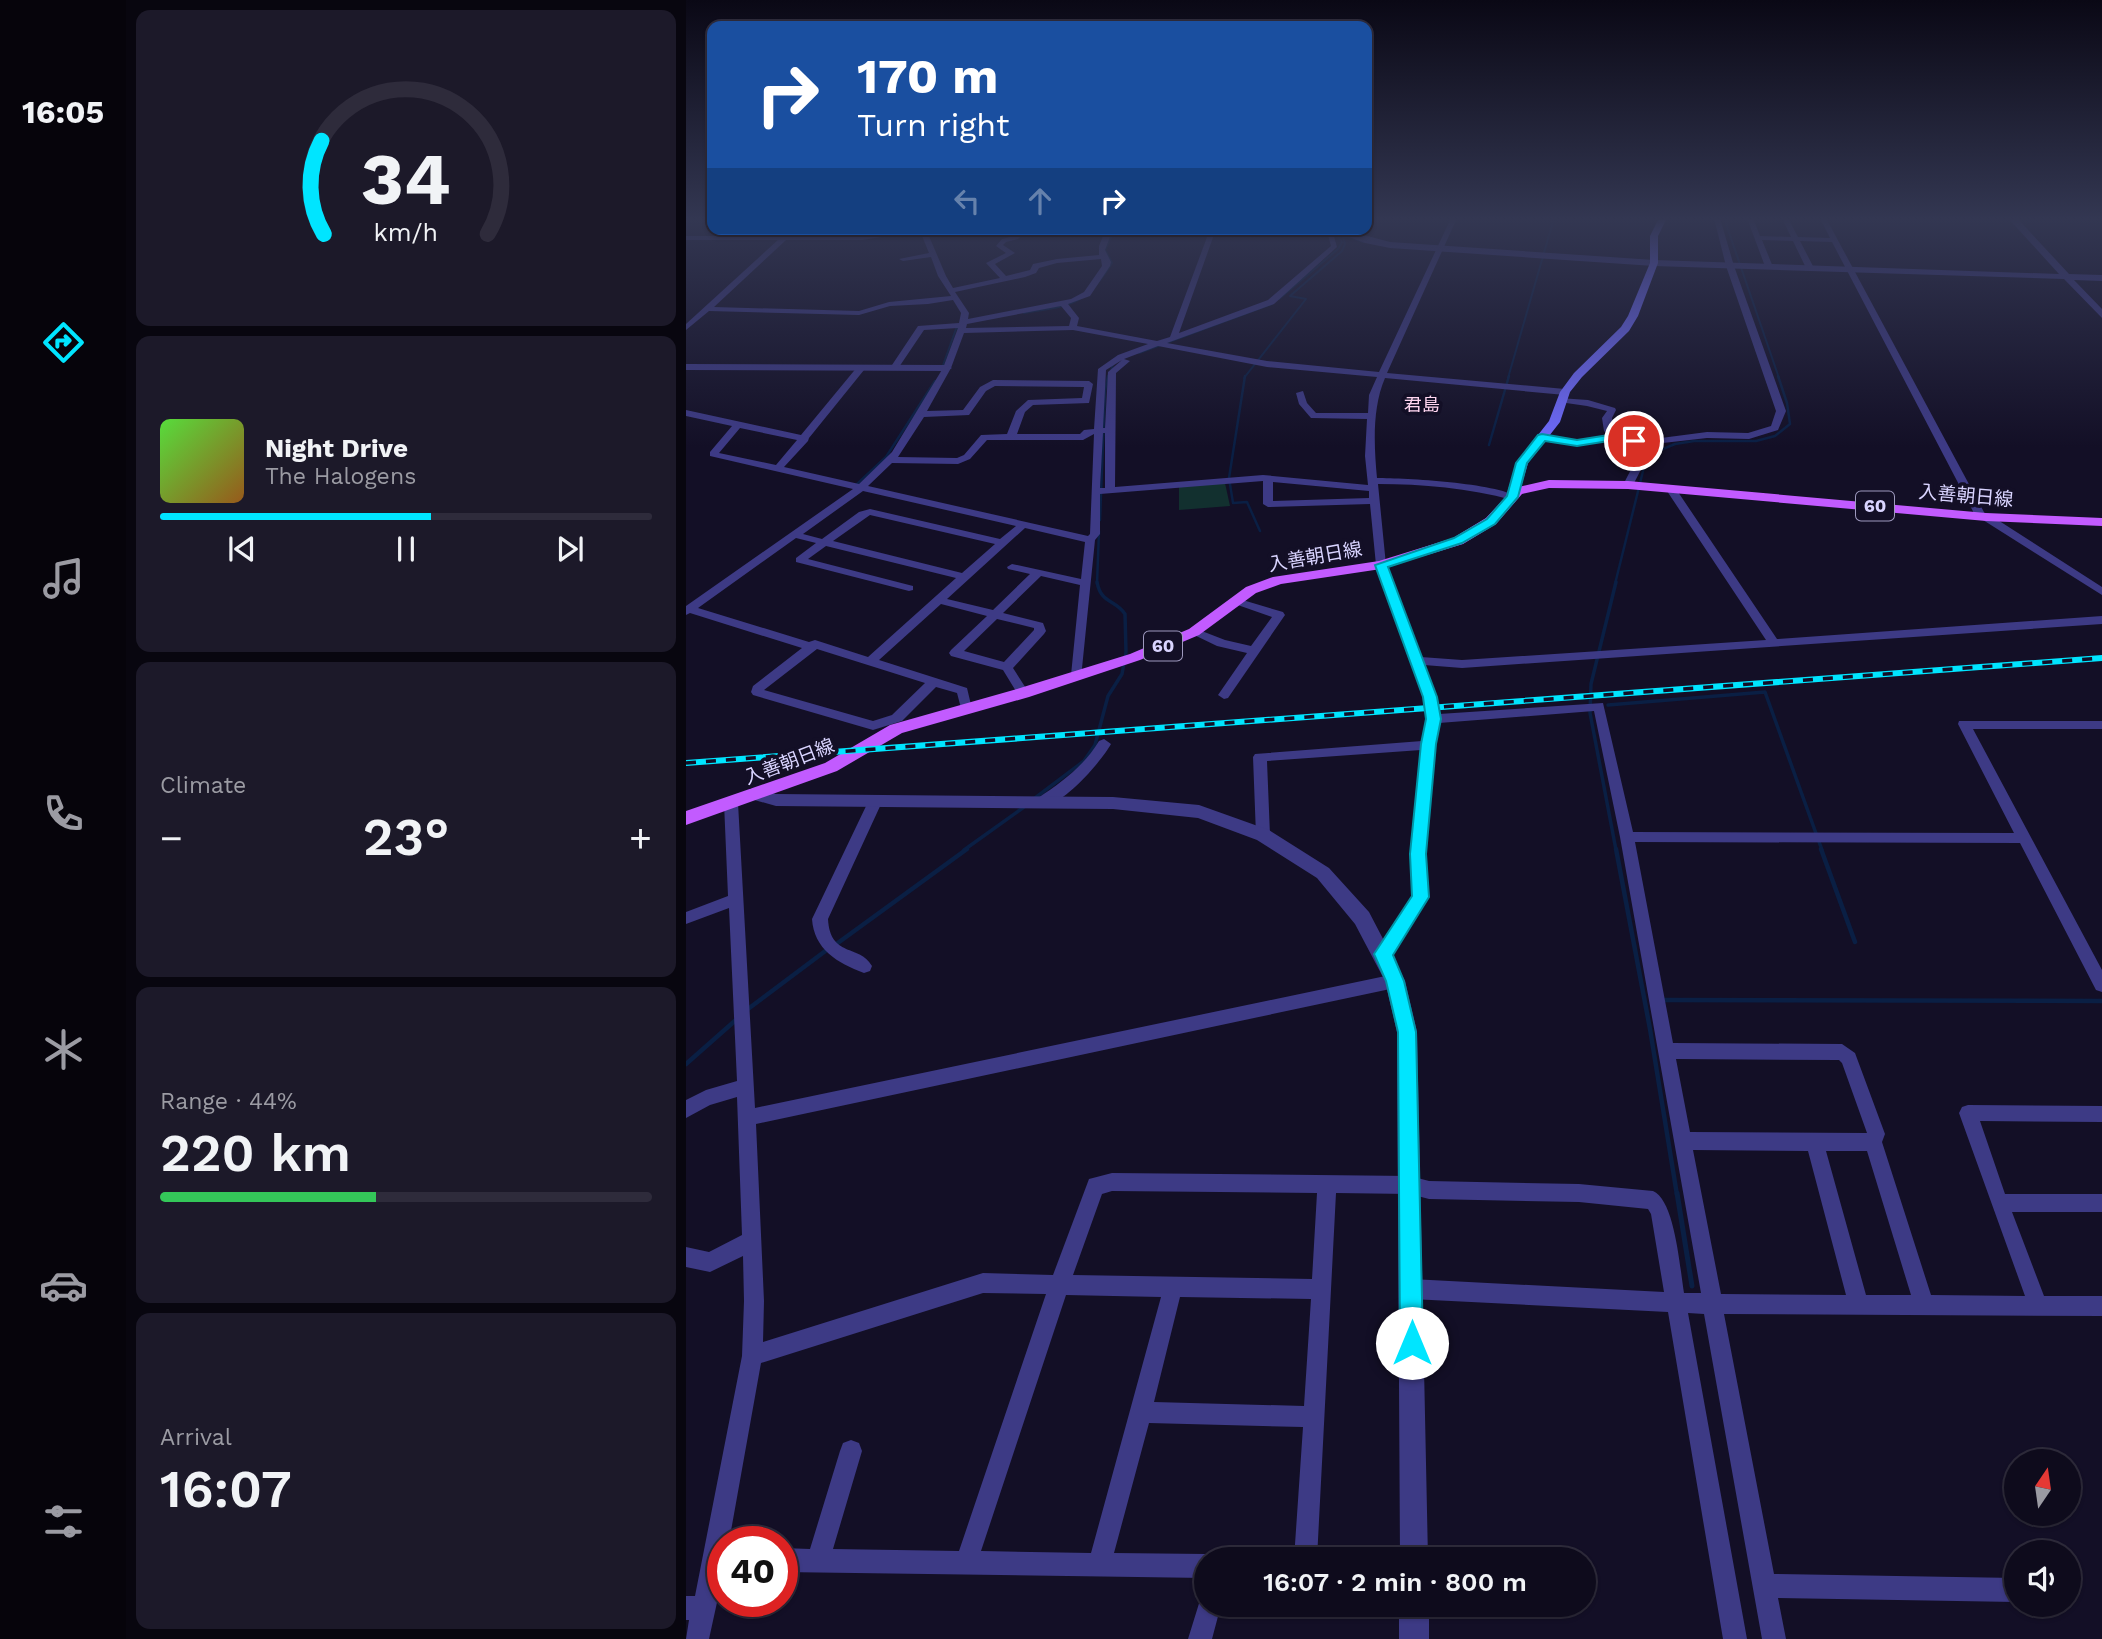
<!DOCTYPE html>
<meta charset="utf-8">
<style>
:root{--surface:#0e0b1c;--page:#1c1929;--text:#f1f3f6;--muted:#9b9ba3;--line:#2e2b3b;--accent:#00e5ff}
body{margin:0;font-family:"Work Sans","Noto Sans JP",sans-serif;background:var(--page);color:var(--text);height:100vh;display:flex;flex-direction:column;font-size:26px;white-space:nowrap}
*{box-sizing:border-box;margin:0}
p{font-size:23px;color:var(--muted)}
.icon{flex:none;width:38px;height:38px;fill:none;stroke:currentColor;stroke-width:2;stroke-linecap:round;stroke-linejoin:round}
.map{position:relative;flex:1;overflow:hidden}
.drawer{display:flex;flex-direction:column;gap:10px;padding:10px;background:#08060f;width:560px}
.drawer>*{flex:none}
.hud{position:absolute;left:21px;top:21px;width:665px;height:214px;border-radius:14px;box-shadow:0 2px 5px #0004,0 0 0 2px var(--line);background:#1a4fa0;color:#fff;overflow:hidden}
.needle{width:46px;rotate:13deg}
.controls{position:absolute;left:1318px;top:1449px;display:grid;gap:14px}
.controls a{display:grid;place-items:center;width:77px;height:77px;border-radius:50%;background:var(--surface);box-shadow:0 2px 5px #0004,0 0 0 2px var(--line);font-size:35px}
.speed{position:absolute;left:21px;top:1526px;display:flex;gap:14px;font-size:35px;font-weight:700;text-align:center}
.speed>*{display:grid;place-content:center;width:91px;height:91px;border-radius:50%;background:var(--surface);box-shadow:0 2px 5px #0004,0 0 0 2px var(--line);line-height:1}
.speed .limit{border:10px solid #d22;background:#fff;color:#111}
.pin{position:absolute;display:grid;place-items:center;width:60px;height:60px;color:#fff;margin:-30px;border:4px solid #fff;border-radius:50%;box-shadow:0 2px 7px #0007}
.me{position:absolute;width:77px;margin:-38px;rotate:0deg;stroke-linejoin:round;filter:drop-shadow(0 0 5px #0008)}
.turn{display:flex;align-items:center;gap:24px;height:147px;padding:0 35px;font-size:32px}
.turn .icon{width:91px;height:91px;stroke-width:2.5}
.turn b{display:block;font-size:49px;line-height:60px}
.lanes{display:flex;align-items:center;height:66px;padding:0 35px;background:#0003;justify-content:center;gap:35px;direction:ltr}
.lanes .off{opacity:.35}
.big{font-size:52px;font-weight:600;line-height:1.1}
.drawer .tile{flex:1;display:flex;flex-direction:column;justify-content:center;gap:10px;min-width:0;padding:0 24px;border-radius:14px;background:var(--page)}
.drawer .dial{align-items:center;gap:0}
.dial svg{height:182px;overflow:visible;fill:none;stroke:var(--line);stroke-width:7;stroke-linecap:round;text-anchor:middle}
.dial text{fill:var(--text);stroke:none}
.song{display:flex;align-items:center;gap:21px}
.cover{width:84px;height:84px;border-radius:10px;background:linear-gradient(135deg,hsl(110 70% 55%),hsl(30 70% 35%))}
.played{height:7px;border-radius:4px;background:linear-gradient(90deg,var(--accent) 55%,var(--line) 55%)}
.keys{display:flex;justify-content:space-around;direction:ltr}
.heat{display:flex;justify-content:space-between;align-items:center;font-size:38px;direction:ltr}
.charge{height:10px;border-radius:5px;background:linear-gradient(90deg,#34c759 44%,var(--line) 0)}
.trip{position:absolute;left:508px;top:1547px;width:402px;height:70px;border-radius:35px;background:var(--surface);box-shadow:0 2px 5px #0004,0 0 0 2px var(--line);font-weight:600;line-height:70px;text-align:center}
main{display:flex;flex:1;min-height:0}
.menu{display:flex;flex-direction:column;width:126px;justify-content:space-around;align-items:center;background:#06040b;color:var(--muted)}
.menu .icon{width:49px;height:49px}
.menu .active{color:var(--accent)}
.menu b{font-size:32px;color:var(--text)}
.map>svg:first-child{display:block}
.green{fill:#12302f}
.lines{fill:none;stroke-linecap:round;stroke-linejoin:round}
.stream-far4{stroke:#0a1f44;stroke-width:2}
.stream-far3{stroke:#0a1f44;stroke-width:2.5}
.stream-far2{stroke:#0a1f44;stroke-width:3.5}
.stream-far1{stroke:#0a1f44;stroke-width:4.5}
.stream{stroke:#0a1f44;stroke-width:5}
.minor{fill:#3d3a85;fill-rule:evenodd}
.tertiary{fill:#3d3a85;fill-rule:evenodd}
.secondary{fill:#6f6bff;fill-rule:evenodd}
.primary{fill:#c25bff;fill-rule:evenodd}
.rail-casing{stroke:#00e5ff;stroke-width:6}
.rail{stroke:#130f26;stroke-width:3.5;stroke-dasharray:10;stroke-linecap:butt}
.route{fill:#00e5ff;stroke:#0095a6;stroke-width:2}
.labels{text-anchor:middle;stroke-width:7;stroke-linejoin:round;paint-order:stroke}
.far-neighbourhood-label{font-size:18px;fill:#ffd6f0;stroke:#130f26}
.shield{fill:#130f26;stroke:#9e99be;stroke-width:2}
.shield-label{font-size:18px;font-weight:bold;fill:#d9d4ff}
.street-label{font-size:19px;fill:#d9d4ff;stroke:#130f26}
</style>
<main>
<nav class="menu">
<b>16:05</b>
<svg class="icon active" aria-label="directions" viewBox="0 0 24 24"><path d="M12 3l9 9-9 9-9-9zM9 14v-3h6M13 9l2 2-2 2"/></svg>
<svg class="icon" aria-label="music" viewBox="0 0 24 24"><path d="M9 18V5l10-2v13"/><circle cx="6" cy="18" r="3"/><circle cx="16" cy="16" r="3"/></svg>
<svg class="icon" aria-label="phone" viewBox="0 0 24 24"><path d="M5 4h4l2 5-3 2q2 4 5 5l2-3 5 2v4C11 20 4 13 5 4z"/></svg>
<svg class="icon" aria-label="climate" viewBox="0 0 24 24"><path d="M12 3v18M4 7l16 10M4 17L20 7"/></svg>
<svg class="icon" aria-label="car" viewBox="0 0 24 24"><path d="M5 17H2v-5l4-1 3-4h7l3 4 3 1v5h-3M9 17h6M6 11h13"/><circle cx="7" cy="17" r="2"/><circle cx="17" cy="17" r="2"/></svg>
<svg class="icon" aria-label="filters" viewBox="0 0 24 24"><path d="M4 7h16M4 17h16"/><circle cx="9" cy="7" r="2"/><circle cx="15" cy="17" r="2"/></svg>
</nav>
<section class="drawer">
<div class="tile dial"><svg viewBox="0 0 100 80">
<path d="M14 69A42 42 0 1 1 86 69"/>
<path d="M14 69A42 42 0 0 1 13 28" stroke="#00e5ff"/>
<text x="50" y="56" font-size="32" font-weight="700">34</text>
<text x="50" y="72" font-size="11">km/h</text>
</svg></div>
<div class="tile">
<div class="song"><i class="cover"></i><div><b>Night Drive</b><p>The Halogens</p></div></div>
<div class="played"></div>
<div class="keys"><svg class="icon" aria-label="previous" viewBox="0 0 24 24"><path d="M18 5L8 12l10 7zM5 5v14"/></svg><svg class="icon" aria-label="pause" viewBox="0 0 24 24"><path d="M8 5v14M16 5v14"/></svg><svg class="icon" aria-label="next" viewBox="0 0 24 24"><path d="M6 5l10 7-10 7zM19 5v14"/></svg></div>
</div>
<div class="tile"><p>Climate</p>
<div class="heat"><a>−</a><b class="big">23°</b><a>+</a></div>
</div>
<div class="tile"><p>Range · 44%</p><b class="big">220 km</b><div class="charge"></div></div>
<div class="tile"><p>Arrival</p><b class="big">16:07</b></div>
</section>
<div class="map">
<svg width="1416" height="1639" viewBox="0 0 1416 1639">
<rect width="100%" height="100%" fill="#130f26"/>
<path class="green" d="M539,483l5,23 -51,4v-23z"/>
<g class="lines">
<path class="stream-far4" d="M1038,218l55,160
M593,299l59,-50 4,-7 -9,-12
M338,313c48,-8 61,-7 88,-50l-7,-13 10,-21
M453,353l133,-49
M256,368l14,-39 6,-3
M422,378l5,-13
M558,378l62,-79 -16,-3 52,-45 3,-7 -2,-8 21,6
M822,378l46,-160"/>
<path class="stream-far3" d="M559,376l-16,102 4,25 14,-1 13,29
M803,445l20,-69
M170,485l30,-28 49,-76
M414,520l5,-129 3,-15
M411,584l2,-53
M929,584l29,-117 14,-16 17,-7 19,-3h62l19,-5 15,-12 -3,-21 -9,-27"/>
<path class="stream-far2" d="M930,582l-25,102 -1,29 26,137
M922,705l157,-13 57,158
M349,798l49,-37 11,-16 13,-49 14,-22 4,-22 -1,-38c-10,-15 -24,-10 -28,-32
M278,850l60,-43"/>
<path class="stream-far1" d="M930,849l34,180 27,166
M1135,849l34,93
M149,945l132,-96
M977,1000l439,1
M62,1009l80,-60
M0,1064l51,-45"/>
<path class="stream" d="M991,1193l15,93"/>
<path class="minor" d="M765,218h6l-70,155 178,16 4,3 -4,3 -180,-17c-13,30 -11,68 -8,100 28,0 120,5 140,19l-5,3c-43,-12 -90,-16 -134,-16l8,81 35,92 41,3 304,-20 -101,-152 5,-3 4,1 103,153 325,-23v8l-640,44 -38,-3 12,32 3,17 164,-11 30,129 381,1 -56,-109 1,-3h143v8h-129l129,241v22l-6,-2 -76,-147 -385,-1 38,201 169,1 13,9 30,81 -3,8 49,153 94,1 -66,-183 3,-6 6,-2 134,1v16l-122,-1 25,73h97v18h-90l32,84h58v20l-378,-2 50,260 242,4v24l-238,-4 8,41h-24l-58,-325 -16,-1 59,326h-24l-55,-327 -257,-13 -7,-3 -3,-7 3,-7 7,-3 253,13 -13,-78 -3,-5 -69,-7 -150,-3 -19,-5 -74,-1 -19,366h-23l9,-132 -154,-4 -35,130 92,1 9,5h-9v19l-424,-6v-24l28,1 30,-98 3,-8 8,-3 8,3 3,8 -29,98 126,2 87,-257 -63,-1 -222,70 -32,179h-6v33l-14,64h-23l3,-19h-3v-24h9l47,-240 2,-55 -1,-45 -33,16 -24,-5v-20l23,5 33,-17 -5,-138 -27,8 -24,13v-18l20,-10 31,-9 -8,-173 -43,16v-12l42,-16 -4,-93 2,-4h10l2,4 17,305 640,-134 6,2 2,5 -2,5 -6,2 -639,136 8,177 -1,41 220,-69 70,2 36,-96 23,-6 298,3 19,5 150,3 74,7c22,9 27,78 31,102h17l-81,-456 -26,-126 -155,12 -4,22 -10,109 2,43 -38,62 -6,2 -6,-2 -2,-5 37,-58 -1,-42 10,-104 -154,11 3,74 -2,4h-10l-2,-4 -3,-78 2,-3 167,-13 5,-22 -3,-22 -48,-132 -6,-61 -102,3 -5,-3v-23l-163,13v40l-5,6 -14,138 -4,1 -6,-4 9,-90 -39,-9 -38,37 40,10 3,8 -2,3 -31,34 16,25 -2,3h-8l-16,-26 -52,-14 -2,-3 2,-3 36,-34 -46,-12 -62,56 88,28 5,21 -2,3h-8l-5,-19 -21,-6 -34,34 -29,9 -120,-35 -2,-3 2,-6 49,-38 -112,-35 -4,2v-9l167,-117 -143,-33v-4l22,-26 -46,-10v-6l115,25 57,-69h6v4l-55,68 -1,3 -24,26 75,17 33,-32 51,-84 15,-40 -34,2 -27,40 -7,-2 28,-42 41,-3 2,-10 -8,-13 -25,4 -38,2 -31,9 -150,-4 -23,19v-6l92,-84h-92v-4h97l5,-3 3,3h71l44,-7h20l20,47 7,12 47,-10 -14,-15 20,-10 -10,-7 6,-7 12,-3 4,-4 -1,-3h7l1,3 -7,7 -12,3 -3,3 12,8 -20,11 11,12 24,-6 3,-6 24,-5 42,-4v-9l7,-17h7l-8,21 6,12 -1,4 -20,30 -22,8 11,14 -2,8 80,15 13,-4 40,-108h6l-37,104 89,-33 63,-54 -4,-15 11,-2 -5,4 4,14 -63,57 -107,39 100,18 112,11zM234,231l9,22 -30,6 4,2 28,-4 7,19 13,20 -62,6 -30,9 -145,-4 72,-67h76zM415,259l1,7 -18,26 -13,7 -103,20 1,-6 -14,-21 70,-15 11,-4 3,-5 18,-5zM375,306l10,12 -2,8 -103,2 1,-4zM387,330l75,14 -30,11 -20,14 -4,60 -10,1 -4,4h-63l8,-22 8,-7 56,-2 4,-19 -4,-3 -96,-1 -13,7 -17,23 -36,1 24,-43 13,-35zM472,346l109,21 110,10 -8,18 -1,18h-52l-9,-10 -4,-12 -7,2 3,11 12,14 56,1 -2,37 3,29 -105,-10 -148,12 1,-114 14,-12 -6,-2zM436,360l-14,12 -3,56h-2l3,-58zM309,386l89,1 -2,11 -54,2 -12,11 -9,23 -26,1 -17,20 -7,3 -59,-1 26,-40 45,-2 17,-24zM54,428l57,12 -21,25 -57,-12zM417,433h2v55h-5zM408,434l-4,100 -2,2 -220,-50 24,-23 66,1 12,-5 17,-19h96zM587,482l96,9v7l-96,3zM177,491l153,35 -16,13 -130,-30 -11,3 -37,27 -19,-5zM184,515l125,29 -33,29 -129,-32zM339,528l60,14 -4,37 -69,-15 -5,3 1,2 22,5 -37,36 -46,-11zM110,538l20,5 -20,15v4l113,29 4,-1v-4l-105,-27 18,-13 130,32 -88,79 -53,-17 -6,2 -111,-34zM311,619l37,9v2l-30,32 -40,-11zM131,649l108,34 -33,32 -19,6 -109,-31zM990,1059l163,1 3,3 25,70 -177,-1zM1007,1150l115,1 38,144 -125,-1zM1140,1151h41l44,144h-45zM426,1191l205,2 -5,86 -239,-4 29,-81zM380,1295l95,2 -70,256 -110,-2zM494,1297l131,2 -7,107 -150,-4z
M1028,218h6l14,48 52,145 -8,19 -29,9 -42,-1 -44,5 -13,9 -18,35h-8l-1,-2 18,-35 5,-4 -31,-6 -37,6 -39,-6v-4l3,-1 36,5 30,-5 -4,-4 -2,-13 5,-7 -20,-5 -28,-4v-4l29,2 27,8 1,2 -4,8 2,12 4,5 35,7 8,-4 46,-6 41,1 23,-7 5,-15 -50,-145z
M1061,218h6l7,18 31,1 -9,-19h6l10,19 32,1 -10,-20h6l159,296 5,1 112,72v8l-119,-75 -6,-1 -145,-277 -32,-1 14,27 -4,2 -4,-2 -13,-27 -31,-1 11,27 -7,2z
M550,598l47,14 2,3 -57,83 -4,1 -6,-4 29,-42 -30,-7 -29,-14 6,-4 31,12 26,6 21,-29 -40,-14 -2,-2z
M418,739l7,5c-10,18 -52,67 -73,62l-2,-4 2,-4c24,-16 46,-32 61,-57z
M189,797l7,5 -54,117c2,39 32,25 44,47l-2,5 -6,2c-27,-10 -50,-24 -52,-54l56,-117z
M520,1595v10h15l-9,34h-24l13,-42z"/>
<path class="tertiary" d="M1322,218h9l52,56 33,1v6l-28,-1 28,29v9l-38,-39 -410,-13 -264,-18 -25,-5 -37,-14h13l49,13 264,18 405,14z
M0,364l261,1 5,3 -5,3 -261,-1z
M71,789l19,5 337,3 86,8 70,25 60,38 40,44 36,69 12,51 11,527h-28l-3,-527 -12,-51 -30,-57 -38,-46 -60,-38 -59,-22 -85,-9 -337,-3 -25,-7 -3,-4 3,-4z
M713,1605h30v34h-30z"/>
<path class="secondary" d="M973,218h8l-9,18v27l-20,53 -9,15 -47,46 -12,15 -10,30 -32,41 -10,34 -2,3h-8l-2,-3 10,-34 33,-42 11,-29 14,-19 47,-46 7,-11 22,-53v-27z"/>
<path class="primary" d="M863,480l79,1 358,32 116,5v8l-116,-5 -358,-32 -79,-1 -27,6 -26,30 -33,20 -82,25 -100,15 -25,9 -57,42 -59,25 -111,37 -127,36 -65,38 -151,54v-14l139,-48 65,-38 127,-36 113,-35 59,-25 57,-42 27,-10 106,-16 74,-23 33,-20 28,-30z"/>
<g class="rail-casing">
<path id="rail" d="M0,763l1416,-105"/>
</g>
<use href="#rail" class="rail"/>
</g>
<linearGradient id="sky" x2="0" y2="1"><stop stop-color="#0a0815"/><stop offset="0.49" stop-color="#333752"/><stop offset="1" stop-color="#333752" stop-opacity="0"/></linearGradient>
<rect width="1416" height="447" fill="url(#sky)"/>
<path class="route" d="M856,434l35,6 38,-6 25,7 -6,3 -19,-4 -38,6 -32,-5 -18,22 -9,34 -23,27 -33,19 -74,24 49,130 4,22 -5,25 -10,110 3,43 -36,58 11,26 12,51 7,311 -3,9 -8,3 -9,-3 -3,-9 -2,-311 -12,-51 -12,-27 38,-58 -2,-42 11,-110 5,-25 -3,-22 -48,-132 79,-27 33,-19 20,-23 9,-33 22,-28z"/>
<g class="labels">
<g class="far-neighbourhood-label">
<text x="736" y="411">君島</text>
</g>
<g class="shield">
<rect x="1170" y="491.5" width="38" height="29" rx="5"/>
<rect x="458" y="631.5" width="38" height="29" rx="5"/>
</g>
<g class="shield-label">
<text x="1189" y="512">60</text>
<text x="477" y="652">60</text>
</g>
<g class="street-label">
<text transform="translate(1280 495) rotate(5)" y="7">入善朝日線</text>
<text transform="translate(629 556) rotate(-10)" y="7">入善朝日線</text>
<text transform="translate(103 761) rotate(-21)" y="7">入善朝日線</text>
</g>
</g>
</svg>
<div class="controls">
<a><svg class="needle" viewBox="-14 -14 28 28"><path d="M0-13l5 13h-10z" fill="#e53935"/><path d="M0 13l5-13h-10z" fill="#9b9ba3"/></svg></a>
<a><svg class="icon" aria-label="sound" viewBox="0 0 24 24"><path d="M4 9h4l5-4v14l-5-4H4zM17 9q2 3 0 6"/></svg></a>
</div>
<div class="speed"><div class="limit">40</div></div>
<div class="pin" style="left:948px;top:441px;background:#d93025"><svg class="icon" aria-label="arrive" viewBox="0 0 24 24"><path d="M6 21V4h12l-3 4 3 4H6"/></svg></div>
<svg class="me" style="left:726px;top:1343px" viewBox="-20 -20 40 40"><circle r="19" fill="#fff"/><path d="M0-13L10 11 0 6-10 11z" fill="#00e5ff"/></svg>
<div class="trip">16:07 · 2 min · 800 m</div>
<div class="hud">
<div class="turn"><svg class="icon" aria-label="right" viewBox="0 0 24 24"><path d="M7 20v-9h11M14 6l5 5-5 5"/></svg><div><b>170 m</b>Turn right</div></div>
<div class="lanes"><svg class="icon off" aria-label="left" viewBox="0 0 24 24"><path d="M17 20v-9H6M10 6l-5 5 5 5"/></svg><svg class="icon off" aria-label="ahead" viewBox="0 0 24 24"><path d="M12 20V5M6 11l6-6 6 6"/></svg><svg class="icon" aria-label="right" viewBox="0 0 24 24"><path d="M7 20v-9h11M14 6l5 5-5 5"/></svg></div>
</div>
</div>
</main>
